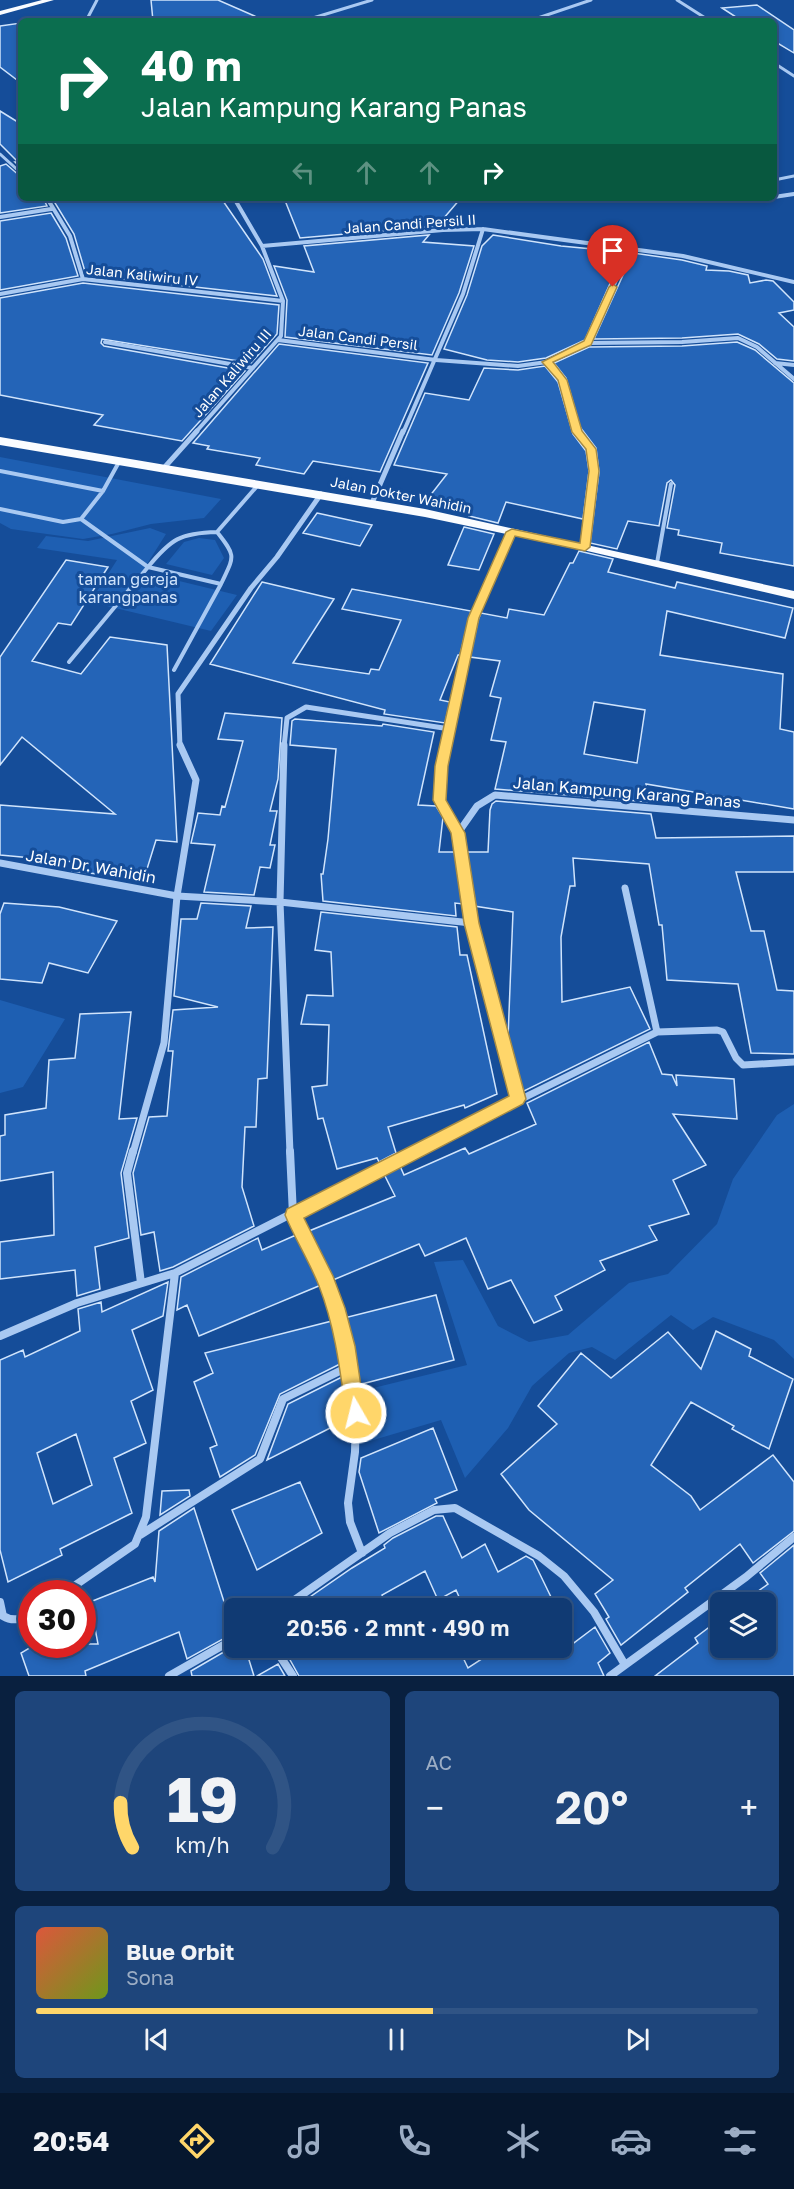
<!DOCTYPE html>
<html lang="id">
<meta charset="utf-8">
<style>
:root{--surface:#103a73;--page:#1e457b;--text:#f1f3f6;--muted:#9cadc4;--line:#305485;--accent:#ffd66a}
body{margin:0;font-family:"Golos Text",sans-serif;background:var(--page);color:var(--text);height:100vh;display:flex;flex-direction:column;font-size:22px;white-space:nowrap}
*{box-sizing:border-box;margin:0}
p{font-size:20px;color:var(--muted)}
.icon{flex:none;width:33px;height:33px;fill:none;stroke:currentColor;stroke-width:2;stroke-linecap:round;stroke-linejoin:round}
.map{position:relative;height:1676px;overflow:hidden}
.panel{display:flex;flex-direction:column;gap:15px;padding:15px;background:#09203f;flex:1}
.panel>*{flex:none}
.banner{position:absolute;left:18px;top:18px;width:759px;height:183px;border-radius:9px;box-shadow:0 3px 9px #0003,0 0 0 2px var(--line);background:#0b6e4f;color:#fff;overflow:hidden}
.fabs{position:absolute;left:710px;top:1592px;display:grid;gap:12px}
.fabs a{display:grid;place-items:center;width:66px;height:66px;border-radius:9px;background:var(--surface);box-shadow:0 3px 9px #0003,0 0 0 2px var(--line);font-size:30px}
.speed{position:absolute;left:18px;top:1580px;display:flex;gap:12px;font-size:30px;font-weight:700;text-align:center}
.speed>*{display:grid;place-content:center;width:78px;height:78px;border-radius:50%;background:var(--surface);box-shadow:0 3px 9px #0003,0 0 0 2px var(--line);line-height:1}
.speed .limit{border:9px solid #d22;background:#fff;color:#111}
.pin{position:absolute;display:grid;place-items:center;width:51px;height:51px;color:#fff;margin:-62px -26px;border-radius:50% 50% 50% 0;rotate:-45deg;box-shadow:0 0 6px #0007}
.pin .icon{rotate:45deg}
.me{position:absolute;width:66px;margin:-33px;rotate:352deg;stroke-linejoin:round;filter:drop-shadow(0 0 4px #0008)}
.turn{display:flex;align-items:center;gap:21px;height:126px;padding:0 24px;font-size:27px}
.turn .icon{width:78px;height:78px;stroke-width:2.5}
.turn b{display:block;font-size:42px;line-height:51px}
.lanes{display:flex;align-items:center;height:57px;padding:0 24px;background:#0003;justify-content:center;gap:30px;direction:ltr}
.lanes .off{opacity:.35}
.big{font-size:45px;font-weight:600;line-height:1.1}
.panel .widget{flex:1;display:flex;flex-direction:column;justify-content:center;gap:9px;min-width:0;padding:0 21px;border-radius:9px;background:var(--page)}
.panel .dial{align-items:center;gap:0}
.dial svg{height:156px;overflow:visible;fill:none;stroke:var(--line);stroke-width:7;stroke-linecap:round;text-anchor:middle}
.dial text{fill:var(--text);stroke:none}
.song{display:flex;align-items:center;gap:18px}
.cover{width:72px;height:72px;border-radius:9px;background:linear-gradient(135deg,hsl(10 70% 55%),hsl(80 70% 35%))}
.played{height:6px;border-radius:3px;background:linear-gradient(90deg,var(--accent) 55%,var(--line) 55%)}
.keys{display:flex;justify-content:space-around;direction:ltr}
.heat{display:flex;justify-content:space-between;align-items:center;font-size:33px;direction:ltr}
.panel .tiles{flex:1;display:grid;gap:15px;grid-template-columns:1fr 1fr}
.widget:last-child{grid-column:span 2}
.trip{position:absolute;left:224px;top:1598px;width:348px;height:60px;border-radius:9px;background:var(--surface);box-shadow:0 3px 9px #0003,0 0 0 2px var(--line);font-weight:600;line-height:60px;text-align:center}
.menu{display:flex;height:96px;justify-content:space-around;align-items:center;background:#06172e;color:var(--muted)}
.menu .icon{width:42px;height:42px}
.menu .on{color:var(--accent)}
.menu b{font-size:27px;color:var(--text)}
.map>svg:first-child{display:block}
.green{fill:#1e5fb2}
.building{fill:#2464b7;stroke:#d0e4fc;stroke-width:1.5;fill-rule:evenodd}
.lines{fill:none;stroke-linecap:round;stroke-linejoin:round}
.service{stroke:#a9c9f2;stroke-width:4}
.minor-far4{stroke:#a9c9f2;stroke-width:3}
.minor-far3{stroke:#a9c9f2;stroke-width:4}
.minor-far2{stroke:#a9c9f2;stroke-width:5}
.minor-far1{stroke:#a9c9f2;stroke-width:7}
.minor{stroke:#a9c9f2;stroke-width:8}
.trunk{fill:#fafcff;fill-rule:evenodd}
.route{fill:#ffd66a;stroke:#a68b45;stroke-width:1.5}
.labels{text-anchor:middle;stroke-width:6;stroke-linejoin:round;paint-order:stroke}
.far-street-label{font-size:14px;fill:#fff;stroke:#154d99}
.park-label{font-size:16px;fill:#d0e4fc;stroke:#154d99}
.street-label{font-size:16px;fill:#fff;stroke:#154d99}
</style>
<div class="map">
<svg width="794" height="1676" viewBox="0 0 794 1676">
<rect width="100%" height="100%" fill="#154d99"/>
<path class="green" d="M0,457l221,42 -17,19 -53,6 -39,10 -29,5 -72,-10 -11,-6z
M150,528l16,6 -24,38 95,23 -26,36 -121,-29 27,-42 -80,-12 9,-12 42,5z
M199,538l16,2 9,18 -12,17 -46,-11 18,-22z
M0,1000l65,19 -42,68 -23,6z
M794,1104v255l-20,-19 -61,-23 -20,13 -22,-15 -56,45 -23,-13 -23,6 -37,33 -24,42 -43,50 -24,-58 -71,21 -5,-51 102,-25 -33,-103 29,-2 35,66 31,16 39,-7 61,-52 39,-9 49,-50 16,-45 44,-64z"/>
<path class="building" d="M151,0h67l48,21h-113z
M757,5l37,25v23l-20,-12v-20h-32l-20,-13z
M21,23v60l-21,-16v-41z
M0,111l21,13v44l-6,-6h3l-18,-18z
M6,164l15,13v21h22l4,8 -47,7v-47z
M52,198h169l42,61 14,37 -191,-21 -12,-41z
M284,198h177l-24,28 -137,12z
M51,213l15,25 12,38 -78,14v-69z
M429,235l-6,7 51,4 -15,47 -27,62 -147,-18 2,-37 -13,-34 40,6 -10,-26z
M493,235l68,11 63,6 -39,88 -39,18 -28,4 -31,-2 -43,-11 23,-54 15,-49z
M633,253l49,7 25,6 -1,4 23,1 19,4 2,8 16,-3 7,1 21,21v8l-15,3 15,14v34l-17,-2 -18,-15 -21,-10 -56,4 -88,1z
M83,283l196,22 -2,29 -26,29 -149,-24 -1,4 3,3 141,25 -63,70 -88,-16 9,-10 -103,-20v-97z
M737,342l18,8 39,33v183l-74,-13 2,-10 -44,-8 1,-5 -12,-2 8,-43 -4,-5 -4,3 -8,43 -31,-5 -11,28 -27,-6 9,-71 -3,-24 -16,-21 -14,-49 -12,-15 35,-16 93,-1z
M279,344l149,19 -48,109 -67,-11 -9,13 -48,-9 4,-7 -53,-9 2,-3 -16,-3z
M545,366l13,16 15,52 13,17 3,20 -6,48 -77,-17 -8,21 -29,-7 3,-8 -43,-11 18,-23 -53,-9 31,-72 44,7 15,-32 34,2z
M317,513l55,12 -12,21 -57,-13z
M464,527l30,7 -15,36 -31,-5z
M579,551l34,8 -5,13 67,16 2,-6 116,26 -8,30 -118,-27 -7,44 123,19 -3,55 14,3v77l-148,-25 3,18 -154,-13 11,-47 -15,-2 10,-42 -11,-2 10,-35 -30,-4 8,-37 3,-7 26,5 2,-9 35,6 26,-52h3zM594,702l51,8 -8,53 -53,-9z
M66,560l42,7 -37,58 -13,-2 -26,38 49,13 29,-37 57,8 10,197 -21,-2 -9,29 -6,10 -69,-8 3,-9 -75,-7v-50l115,9 -93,-77 -22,28v-108z
M262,582l72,17 -41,64 76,11 2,-5 8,1 22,-50 -59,-11 10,-20 119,22 -11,44h-2l-18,45 10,2 -5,21 -61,-9 1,-4 -175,-46z
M225,713l57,5 -4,61 -8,32h7l-7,34h5l-5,23 -10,-1 -6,28 -50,-3 11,-47 -24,-2 7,-30 22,2 2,-9 3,1 18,-66 -25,-2z
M295,719l87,7 1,-2 51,8 -16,73 18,1 7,11 -4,35h16l8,52 -8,-1 1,13 -133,-15 -2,-27h2l5,-35 8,-90 -46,-4 2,-24z
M496,801l155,13 5,24 138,-2v36h-58l15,59h13l13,59 17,1v63l-43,-1 -13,-69 -71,-4 -5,-55h-3l-10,-61 -76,-6 2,28h-5l-9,51 1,65 68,-15 20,42 -128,63 -14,-54 5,-126 -39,-6 -8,-54h22l2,-42 2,-6z
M4,903l55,4 58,14 -29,52 -39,-10 -7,20 -42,-4v-65z
M201,903l50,3 -5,22 27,-1 -6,151 -9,1 -2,48h-11l-3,60 12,39 -81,41 -13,4 -6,-39 -13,3 -8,-62 16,-56 18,-1 6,-65h-5l5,-41 45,-3 -44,-11 7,-77h16z
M321,912l136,15 3,28h7l30,139 -32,14 -1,-3 -76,22 8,26 -17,9 -2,-4 -40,11 -14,-51 -5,1 -6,-32 15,-2 2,-60 -28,-1 6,-29 26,1 -2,-44 -16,-2z
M131,1012l-12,107 18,-1 -16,55 8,65 -34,9 5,42 -23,7 -2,-26 -75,9v-37l54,-7 -1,-63 -53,9v-45l5,-1v-20l41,-7 3,-48 26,-2 5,-44z
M649,1042l13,32 10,1 5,11 -1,-11 58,4 3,40 -64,-5 33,51 -33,15 16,34 -40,12 8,14 -57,21 5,9 -50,26 7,14 -28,13 -23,-43 -23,9 -22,-51 -41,18 -6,-12 -86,36 -24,-49 86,-35 -11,-22 16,-8 4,9 61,-27 4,6 67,-30 -9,-21z
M296,1235l25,50 -122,51 -12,-31 -10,5 4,-33 77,-39 4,12z
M168,1282l-5,34 -31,14 21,60 -22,11 15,42 -32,15 18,55 -72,36 2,6 -54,27 -8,-32v-190l23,-10 2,7 55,-26 -2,-22 23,-7 1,10zM76,1434l16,51 -39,19 -16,-51z
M436,1295l18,65 -96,25 -6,-40 -8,-27z
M332,1321l10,42 -62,31 -25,61 -35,22 -10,-29 7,-3 -23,-63 19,-9 -8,-20z
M716,1331l35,18 -2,7 44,23 -24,70 -37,-20 2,-3 -43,-24 -40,63 40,31 9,14 73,-55 21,27v49l-41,32 -13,-19 -55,44 3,4 -67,53 -15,-26 3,-2 -14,-23 18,-14 -84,-70 -28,-36 56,-50 -19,-18 43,-53 30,25 57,-46 33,37z
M344,1376l6,42 -83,42 21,-56z
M433,1428l24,62 -22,9 2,4 -58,30 -20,-61 2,-14z
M300,1482l22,51 -65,37 -25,-60z
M189,1490l1,6 -30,19 2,-24z
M194,1508l40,125 -47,26 -8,-27 -94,39 1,5h-57l-8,-23 15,-9h62l-8,-42 63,-25 2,5 4,-51z
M436,1516h7l19,42 23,-14 13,28 28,-16 7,4 18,37 -4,3 5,8h-88l-8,-18 -18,10 -13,-29 -43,24 6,13h-94l58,-40 33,-20 -1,-3 9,-7z
M794,1545v131h-139l43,-33 -3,-5 25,-19v28h45v-45h-22l25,-18 -8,-11z
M561,1626l10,19 24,-18 15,26 -12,10 6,13h-305l-10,-18 18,-11h151l10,21 32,-21h61z
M234,1646l11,1 9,29h-62l-1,-5z
M278,1664l7,12h-28z"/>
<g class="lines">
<path class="service" d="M0,471l103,20
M0,509l63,13 18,-3 22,-28 16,-29
M217,532c20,25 17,24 4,52l-73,-17c23,-28 32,-34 69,-35z
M217,532l41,-47
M657,563l14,-79
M69,662l79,-95 -67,-48
M174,670l47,-86"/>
<path class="minor-far4" d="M677,0l33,21
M86,21l11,-21
M303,21l69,-21
M529,21l62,-21
M774,63l20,13
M0,154l21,19
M774,180l20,-4"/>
<path class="minor-far3" d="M774,197l20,-3
M47,198l23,38 13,43
M655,198l28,3 84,-3
M0,217l51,-8
M262,246l181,-16 40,-1 200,27 111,26
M0,294l83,-15 200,22
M278,340l158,20 82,6 29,-4 41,-19 94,-1 56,-4 19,9 37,32
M105,342l148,26
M588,343l42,-94
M547,362l15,18 15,53
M775,363l19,2
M195,433l86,-97 2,-35 -21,-55 -28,-48
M403,433l60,-139 20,-65"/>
<path class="minor-far2" d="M577,431l14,18 3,22 -9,76
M163,469l34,-38
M372,503l31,-72
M180,747l-2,-53 73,-106 26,-31 44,-63
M284,747l3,-29 19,-11 144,22
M446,747l27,-129 38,-86"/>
<path class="minor-far1" d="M284,745l-4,157 10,251
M446,745l-7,55 19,33
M0,863l177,33 103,6 191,21 -13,-90 19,-27 18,-11 299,25
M625,888l32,144
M471,923l47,176
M133,1153l31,-110 13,-147 19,-116 -16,-35
M412,1153l245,-121 60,-2 6,2 13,26 7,7 51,-3"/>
<path class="minor" d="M133,1151l-6,22 14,110
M290,1151l3,64 34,67 19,64 10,67 -1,39 -7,51 2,19 12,31
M0,1336l77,-33 98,-30
M140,1535l120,-76 23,-60 67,-33
M64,1593l71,-49 11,-27 29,-244 240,-122
M0,1602l3,14c10,6 19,3 29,-2
M283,1608l107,-75 44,-23 21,-2 84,48 25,20 30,36 31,53
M274,1647l19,29
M169,1676l65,-37
M610,1676l136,-99 48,-40"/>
<path class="trunk" d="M42,0h12l-54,15v-4z
M0,437l425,72 369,82v8l-211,-49 -158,-33 -425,-72z"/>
</g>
<path class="route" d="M613,284l4,3 -26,58 -38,17 14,18 15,51 14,18 3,22 -9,76 -5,4 -70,-15 -36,82 -31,148 -2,34 19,33 14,90 47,176 -3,5 -219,114 29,58 12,32 10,38 10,67 -2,6 -7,3 -7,-3 -3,-6c-6,-43 -11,-86 -27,-127 -10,-25 -24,-47 -34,-71l2,-6 222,-113 -45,-173 -13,-90 -18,-33 2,-34 33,-148 38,-86 6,-3 68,14 9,-72 -3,-22 -14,-17 -14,-52 -16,-18 42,-21 25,-54z"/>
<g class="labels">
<g class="far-street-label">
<text transform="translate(410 224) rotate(-4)" y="5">Jalan Candi Persil II</text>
<text transform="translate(142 275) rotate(6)" y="5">Jalan Kaliwiru IV</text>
<text transform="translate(358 338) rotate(7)" y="5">Jalan Candi Persil</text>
<text transform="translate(232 373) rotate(-49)" y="5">Jalan Kaliwiru III</text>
<text transform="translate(401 495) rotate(11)" y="5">Jalan Dokter Wahidin</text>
</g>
<g class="park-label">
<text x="128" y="585">taman gereja<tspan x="128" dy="18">karangpanas</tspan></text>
</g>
<g class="street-label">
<text transform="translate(627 792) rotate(5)" y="6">Jalan Kampung Karang Panas</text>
<text transform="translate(91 866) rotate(10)" y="6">Jalan Dr. Wahidin</text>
</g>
</g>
</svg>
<div class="fabs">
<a><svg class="icon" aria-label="layers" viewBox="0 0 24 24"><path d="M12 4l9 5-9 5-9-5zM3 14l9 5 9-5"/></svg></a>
</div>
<div class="speed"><div class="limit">30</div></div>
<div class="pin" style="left:613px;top:287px;background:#d93025"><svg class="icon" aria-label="arrive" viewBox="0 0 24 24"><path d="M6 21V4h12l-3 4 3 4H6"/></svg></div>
<svg class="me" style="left:356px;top:1413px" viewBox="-20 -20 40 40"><circle r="17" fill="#ffd66a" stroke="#fff" stroke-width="3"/><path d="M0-11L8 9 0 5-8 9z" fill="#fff"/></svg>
<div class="trip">20:56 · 2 mnt · 490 m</div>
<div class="banner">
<div class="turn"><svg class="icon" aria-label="right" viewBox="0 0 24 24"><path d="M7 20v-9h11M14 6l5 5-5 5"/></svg><div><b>40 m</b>Jalan Kampung Karang Panas</div></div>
<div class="lanes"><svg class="icon off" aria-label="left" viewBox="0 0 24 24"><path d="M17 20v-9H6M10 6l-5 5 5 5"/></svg><svg class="icon off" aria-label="ahead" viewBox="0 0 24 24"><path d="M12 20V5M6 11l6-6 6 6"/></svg><svg class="icon off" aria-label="ahead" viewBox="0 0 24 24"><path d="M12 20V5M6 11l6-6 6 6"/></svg><svg class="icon" aria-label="right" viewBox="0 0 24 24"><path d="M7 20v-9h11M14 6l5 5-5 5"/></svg></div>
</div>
</div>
<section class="panel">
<div class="tiles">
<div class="widget dial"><svg viewBox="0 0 100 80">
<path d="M14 69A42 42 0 1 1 86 69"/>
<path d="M14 69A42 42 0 0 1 8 46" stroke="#ffd66a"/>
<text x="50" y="56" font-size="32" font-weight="700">19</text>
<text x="50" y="72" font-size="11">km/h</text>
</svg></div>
<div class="widget"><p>AC</p>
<div class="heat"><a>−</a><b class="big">20°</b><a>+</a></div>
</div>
<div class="widget">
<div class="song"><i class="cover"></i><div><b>Blue Orbit</b><p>Sona</p></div></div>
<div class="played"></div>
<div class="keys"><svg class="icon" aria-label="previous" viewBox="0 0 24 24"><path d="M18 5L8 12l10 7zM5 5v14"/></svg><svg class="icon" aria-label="pause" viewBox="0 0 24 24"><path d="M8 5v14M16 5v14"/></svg><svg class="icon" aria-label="next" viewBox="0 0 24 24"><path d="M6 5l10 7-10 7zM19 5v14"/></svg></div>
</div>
</div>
</section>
<nav class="menu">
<b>20:54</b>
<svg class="icon on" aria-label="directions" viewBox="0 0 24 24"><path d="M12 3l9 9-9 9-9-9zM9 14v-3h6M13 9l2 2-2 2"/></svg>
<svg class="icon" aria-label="music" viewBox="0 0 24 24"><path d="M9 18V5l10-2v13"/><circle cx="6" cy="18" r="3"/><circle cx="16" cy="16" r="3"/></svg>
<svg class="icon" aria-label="phone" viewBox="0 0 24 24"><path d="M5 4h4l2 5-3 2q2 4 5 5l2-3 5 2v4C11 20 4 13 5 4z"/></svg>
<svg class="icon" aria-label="climate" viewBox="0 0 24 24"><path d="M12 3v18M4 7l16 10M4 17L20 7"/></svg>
<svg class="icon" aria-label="car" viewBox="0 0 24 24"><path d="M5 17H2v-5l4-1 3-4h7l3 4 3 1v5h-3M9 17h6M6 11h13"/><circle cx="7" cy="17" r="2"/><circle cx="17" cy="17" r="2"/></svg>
<svg class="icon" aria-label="filters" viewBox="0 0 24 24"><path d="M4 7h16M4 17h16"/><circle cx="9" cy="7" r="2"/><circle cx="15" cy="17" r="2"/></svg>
</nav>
